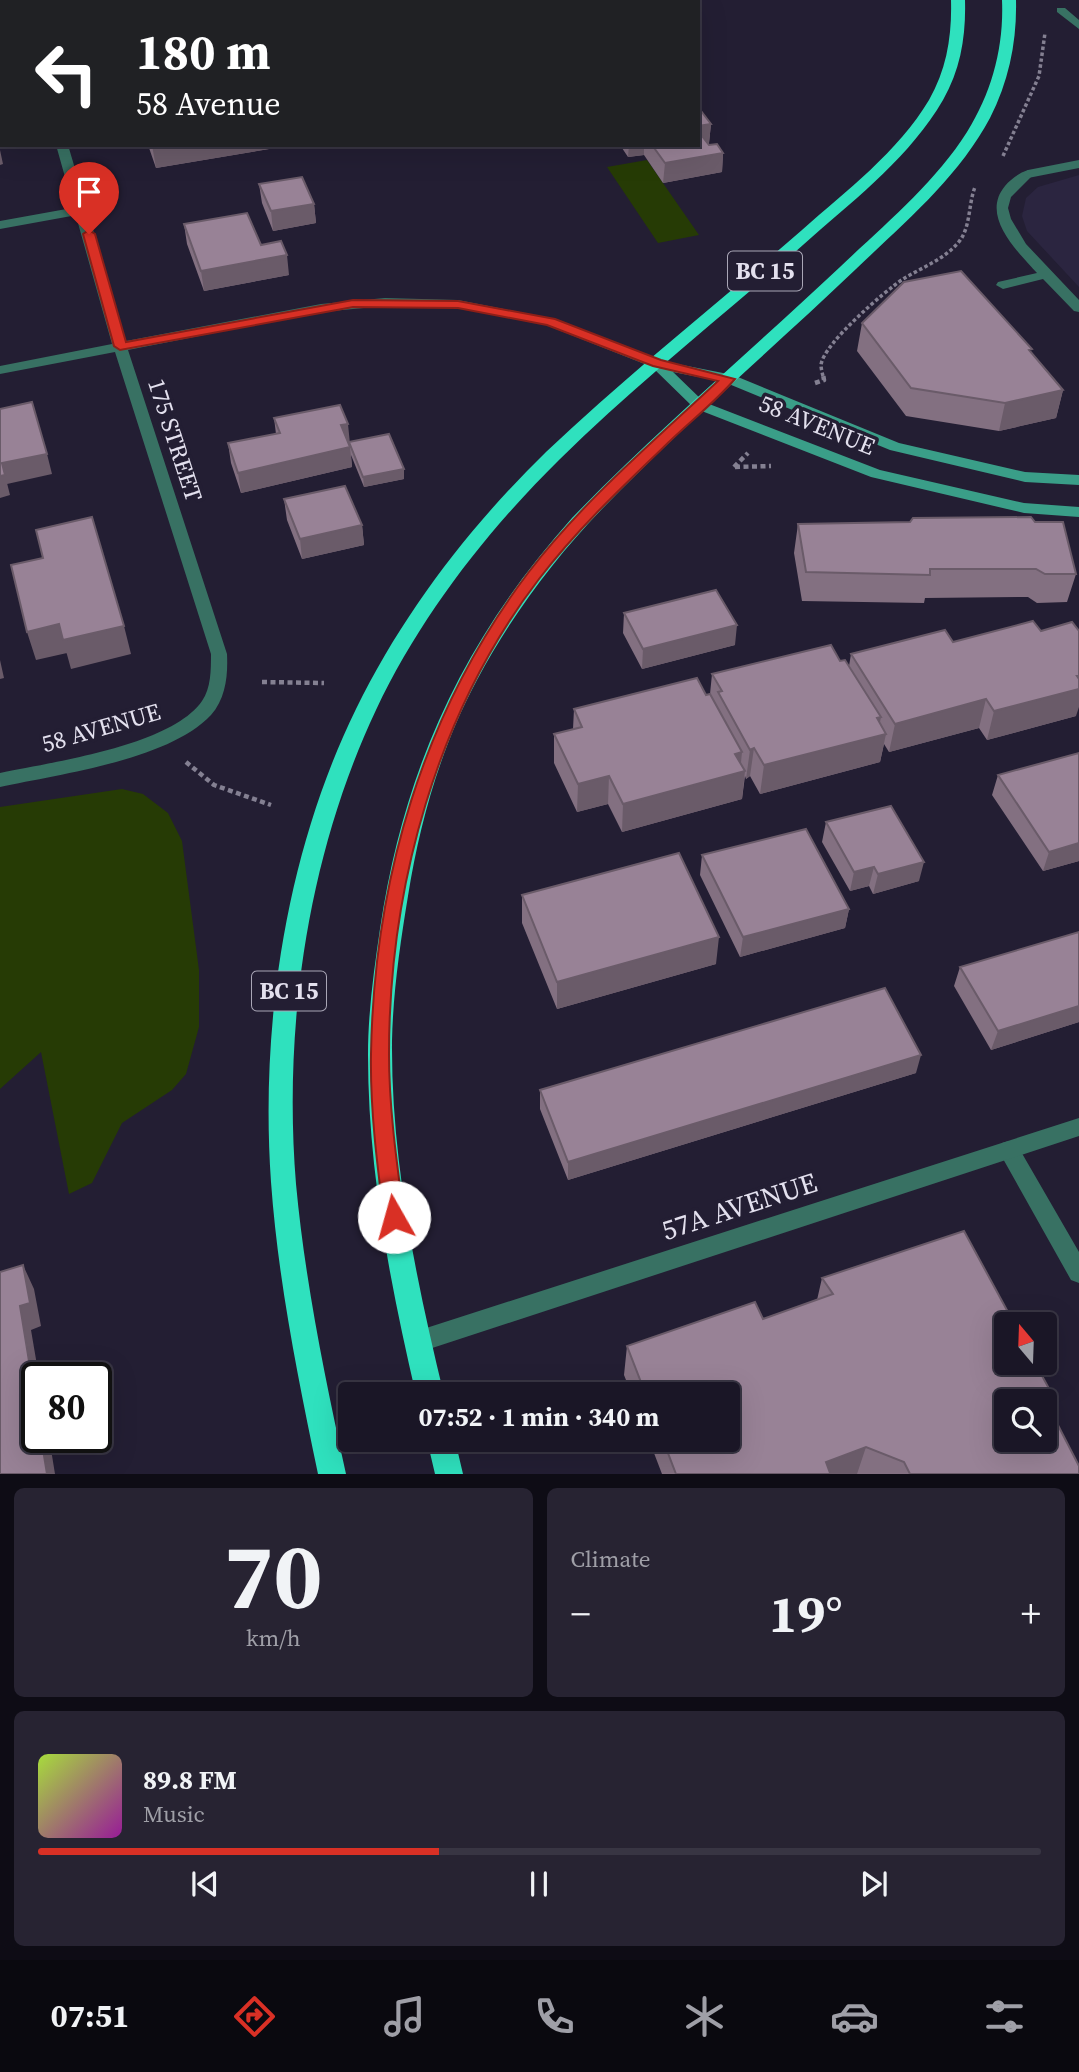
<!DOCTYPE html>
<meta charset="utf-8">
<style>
:root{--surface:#1a1626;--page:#272332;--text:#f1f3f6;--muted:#9f9fa7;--line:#383543;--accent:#d93025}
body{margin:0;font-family:"Source Serif 4",serif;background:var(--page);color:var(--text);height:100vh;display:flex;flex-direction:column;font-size:26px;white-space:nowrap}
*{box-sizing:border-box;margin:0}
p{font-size:23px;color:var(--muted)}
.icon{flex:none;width:38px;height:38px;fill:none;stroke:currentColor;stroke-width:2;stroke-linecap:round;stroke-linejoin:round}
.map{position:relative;height:1474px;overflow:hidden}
.drawer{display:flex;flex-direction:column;gap:14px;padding:14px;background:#0e0c15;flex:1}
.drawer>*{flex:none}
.guide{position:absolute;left:0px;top:0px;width:700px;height:147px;box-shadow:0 7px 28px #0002,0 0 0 2px var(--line);background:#202124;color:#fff;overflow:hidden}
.needle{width:46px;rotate:341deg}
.fabs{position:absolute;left:994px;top:1312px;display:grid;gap:14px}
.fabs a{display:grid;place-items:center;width:63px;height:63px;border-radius:7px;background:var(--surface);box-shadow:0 7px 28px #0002,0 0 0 2px var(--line);font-size:35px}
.speed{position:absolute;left:21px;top:1362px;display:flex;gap:14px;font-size:35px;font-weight:700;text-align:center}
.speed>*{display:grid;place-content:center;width:91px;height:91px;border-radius:50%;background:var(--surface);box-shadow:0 7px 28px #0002,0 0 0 2px var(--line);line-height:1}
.speed .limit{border:4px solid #111;border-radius:10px;background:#fff;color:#111}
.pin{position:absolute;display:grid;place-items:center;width:60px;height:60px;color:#fff;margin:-72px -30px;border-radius:50% 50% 50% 0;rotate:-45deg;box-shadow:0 0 7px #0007}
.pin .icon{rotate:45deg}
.me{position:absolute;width:77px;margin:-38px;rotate:353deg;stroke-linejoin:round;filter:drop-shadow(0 0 5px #0008)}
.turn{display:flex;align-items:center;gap:24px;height:147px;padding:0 21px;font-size:32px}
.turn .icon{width:91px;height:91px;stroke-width:2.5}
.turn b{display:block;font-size:49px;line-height:60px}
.big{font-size:52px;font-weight:700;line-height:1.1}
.drawer .card{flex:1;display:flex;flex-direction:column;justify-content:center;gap:10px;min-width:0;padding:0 24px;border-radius:10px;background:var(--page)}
.drawer .dial{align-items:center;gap:0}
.dial b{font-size:91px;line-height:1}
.song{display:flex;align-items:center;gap:21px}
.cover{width:84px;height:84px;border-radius:10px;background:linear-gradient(135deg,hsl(80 70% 55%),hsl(300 70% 35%))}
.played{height:7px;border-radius:4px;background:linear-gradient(90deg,var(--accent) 40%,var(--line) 40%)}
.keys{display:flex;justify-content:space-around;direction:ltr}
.heat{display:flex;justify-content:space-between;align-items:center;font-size:38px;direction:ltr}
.drawer .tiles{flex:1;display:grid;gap:14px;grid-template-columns:1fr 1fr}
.card:last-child{grid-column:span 2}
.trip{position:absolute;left:338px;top:1382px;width:402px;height:70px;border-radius:7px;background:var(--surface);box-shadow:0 7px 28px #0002,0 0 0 2px var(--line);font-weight:700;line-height:70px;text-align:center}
.dock{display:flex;height:112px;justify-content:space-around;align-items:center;background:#0a090f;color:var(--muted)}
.dock .icon{width:49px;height:49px}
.dock .active{color:var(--accent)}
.dock b{font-size:32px;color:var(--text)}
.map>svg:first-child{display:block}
.built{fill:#2b2540}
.green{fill:#263b05}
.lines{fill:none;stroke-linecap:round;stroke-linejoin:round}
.path-far1{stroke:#848092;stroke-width:3.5;stroke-dasharray:3.5 2.5;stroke-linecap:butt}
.path{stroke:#848092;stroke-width:4.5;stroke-dasharray:5 3.5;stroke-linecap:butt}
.lane{fill:#387163;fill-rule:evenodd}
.street{fill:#387163;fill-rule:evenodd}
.secondary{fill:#3a9e88;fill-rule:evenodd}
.highway{fill:#2fe1be;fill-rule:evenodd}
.wall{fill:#837081}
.shaded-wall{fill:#6a5b69}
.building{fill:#988296;stroke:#6a5b69;stroke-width:2;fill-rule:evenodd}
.route{fill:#d93025;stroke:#8d1f18;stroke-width:2}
.labels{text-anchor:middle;stroke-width:7;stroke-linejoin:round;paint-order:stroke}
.shield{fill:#231e33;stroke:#a9a6b6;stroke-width:2}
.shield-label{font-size:23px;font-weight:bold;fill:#e3e0ee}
.street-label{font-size:24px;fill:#e3e0ee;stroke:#231e33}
.near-street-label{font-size:28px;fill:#e3e0ee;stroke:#231e33}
</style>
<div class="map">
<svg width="1079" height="1474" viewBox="0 0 1079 1474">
<rect width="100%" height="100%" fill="#231e33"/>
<path class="built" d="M0,0h473l-471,2 -2,74z
M1079,175v112l-52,-56 -5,-15 4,-18 12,-11z"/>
<path class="green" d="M647,160l52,75 -41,8 -51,-76z
M122,789l21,5 25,19 14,28 17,129v57l-13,47 -14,16 -50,33 -30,60 -23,11 -28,-142 -41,37v-282z"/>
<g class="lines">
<path class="path-far1" d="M1003,156l36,-80 6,-43
M823,376c-1,-4 -2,-8 -2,-11 2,-21 64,-74 82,-86 18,-11 40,-19 55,-36 13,-15 10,-38 17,-56"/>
<path class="path" d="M815,383l9,-3 -1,-6
M734,467l14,-14
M735,467l36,-1
M262,682l62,1
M186,762l28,23 57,20"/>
<path class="lane" d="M1028,170l6,4 -23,23 -3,11 3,11 15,25 53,56v12l-5,-1 -31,-32 -40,10 -7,-4 2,-3 39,-9c-20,-22 -57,-57 -32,-87 6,-7 14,-13 23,-16z
M83,206l7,4 -2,3 -88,16v-8z
M1009,1141l7,2 63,109v31l-8,-3 -69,-123 -4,-7 4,-7z"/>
<path class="street" d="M599,0h22l-23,2z
M1057,8h8l14,12v9l-22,-17z
M2,94v8l-2,1v-8z
M56,145h12l58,196 195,-37 64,-6 73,2 97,19 109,45 -2,3h-10l-106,-42 -88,-17 -73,-2 -64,6 -193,38 99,304c1,21 -1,44 -16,61 -42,45 -151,59 -211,72v-14c52,-11 171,-27 202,-72 9,-13 9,-31 9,-47l-96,-302 -115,22v-8l112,-22z
M1079,160v8l-51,10 -6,-4 6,-4z
M1079,1118v18l-662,217 -8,-3 -3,-8 3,-8 8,-3z"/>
<path class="secondary" d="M657,360l76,15 166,68 126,29 54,3v10l-54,-3 -135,-32 -166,-68 -51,-10 31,30 176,68 144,33 55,4v10l-55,-4 -153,-36 -177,-69 -42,-41v-6z"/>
<path class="highway" d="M951,0h14c1,35 -4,69 -22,100 -32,55 -84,96 -131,137 -84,75 -173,144 -253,223 -73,72 -139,157 -183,250 -68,144 -93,315 -80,474 9,97 29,194 50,290h-28c-20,-96 -40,-194 -47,-292 -11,-158 15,-330 85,-473 47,-96 114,-183 190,-257 82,-78 171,-148 256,-222 44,-39 96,-78 127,-130 18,-31 23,-65 22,-100z
M1002,0h14c1,41 -7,81 -26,118 -32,60 -86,105 -134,151 -85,81 -174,157 -255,241 -48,50 -91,108 -124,170 -36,67 -57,141 -69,216 -8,48 -15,97 -16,145 -1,120 24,238 52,354h-28c-26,-112 -48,-225 -48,-340 0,-43 6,-85 12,-126 24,-161 83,-289 192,-411 85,-88 179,-167 268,-251 44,-42 94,-83 127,-135 25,-40 37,-85 35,-132z
M427,1440h28l8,34h-28z"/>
</g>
<path class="wall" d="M711,124l-2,19h-1l15,10 -1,19 -59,11 -19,-28 -16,2 -8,-12h78z
M148,145h145l-137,23z
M259,184l55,20 2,19 -43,8 -11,-28z
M184,224l105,51 -85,16 -17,-47z
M862,323l169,29 32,38 -7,28 -57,13 -93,-15 -49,-65z
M274,418l76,24 54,37 -40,8 -13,-32 1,12 -111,26 -10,-30 -3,-20 48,-9z
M284,499l78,26 2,20 -62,14 -15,-39z
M910,522l166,52 -9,28 -30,1 -9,-6 -103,1 -1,5 -122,-2 -8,-48 4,-29z
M624,613l111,32 -93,24 -19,-36z
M953,642l123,74 -89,24 -8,-12 -90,24 -5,-8 -4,18 -120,32 -10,-18 -4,3 -1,-3 -3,23 -120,33 -14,-28 -31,8 -23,-49v-29l19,-5 1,-20 136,-15 2,-20 128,-13 9,5 2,-12z
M1079,753v108l-36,10 -51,-76 6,-20z
M826,822l93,59 -46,13 -4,-8 -19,5 -28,-49z
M702,855l147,54 -4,19 -105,29 -40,-82z
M522,895l194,69 -159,45 -35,-86z
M1079,932v90l-88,28 -37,-64 6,-19z
M916,1073l-348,107 -28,-71v-19z
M822,1278l230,116 -5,10 32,70h-417l-13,-34h79v-45h-96l-8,-20 3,-29 136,-27 54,-19z"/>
<path class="shaded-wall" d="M43,0h37v2h-49z
M104,0h64l-11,2h-65z
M2,6v10l-2,1v-10z
M711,124l-2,19 -11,2v-19z
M152,145h141l-137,23z
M629,145h15v10l-16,2z
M0,150l3,14 -3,1z
M723,153l-1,19 -59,11 2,-20z
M314,204l2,19 -43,8 -2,-20z
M287,255l2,20 -85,16 -3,-20z
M1063,390l-7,28 -57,13 6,-28z
M348,424l2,20 -7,1 -2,-20z
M350,447l2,20 -111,26 -3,-20z
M47,454l5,20 -45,10 -5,-21z
M404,469v10l-40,8 -1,-10z
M5,475l5,20 -10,3v-22z
M362,525l2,20 -62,14 -2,-20z
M59,624l8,29 -31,7 -9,-28z
M737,625l-2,20 -93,24 1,-20z
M124,626l7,28 -60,15 -8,-29z
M0,660l4,18 -4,1z
M1079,676v31l-3,9 -89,24 7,-29z
M986,699l-7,29 -90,24 6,-28z
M881,717l-4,20 9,-3 -6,28 -120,32 4,-29z
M754,748l-4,28 -4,3 4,-29z
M742,752l-2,21 5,-2 -3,28 -120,33 1,-28 112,-50z
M609,776l-1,28 -31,8 1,-28z
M1079,843v18l-36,10 6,-19z
M924,862l-5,19 -46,13 5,-20z
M874,867l-5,19 -19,5 4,-19z
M849,909l-4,19 -105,29 3,-20z
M719,937l-3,27 -159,45v-27z
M1079,1006v16l-88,28 7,-19z
M921,1055l-5,18 -348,107v-18z
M23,1265l11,24 7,37 -10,4 8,47h-2v33l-17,-104z
M1052,1394l-7,15 -1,-11z
M41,1437h8l6,37h-8z
M866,1447l-9,27h-35l4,-12z"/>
<path class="building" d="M0,0h43l-12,2h-29v4l-2,1z
M80,0h24l-12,2h-11z
M698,107l13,17 -13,2z
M698,131l11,14 8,-1 6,9 -58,10 -13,-18h46z
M302,177l12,27 -43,7 -12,-27z
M247,213l14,32 20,-4 6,14 -86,16 -17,-47z
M961,271l71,78 -3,1 34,40 -58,13 -94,-15 -49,-65 42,-41z
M32,402l15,52 -45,9 3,12 -5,1v-67z
M340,405l8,19 -7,1 9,22 -112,26 -10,-30 52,-10 -6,-15z
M389,434l15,35 -41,8 -14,-35z
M345,486l17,39 -62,14 -16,-40z
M92,517l32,109 -61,14 -4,-16 -32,8 -16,-67 32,-7 -7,-28z
M1031,517l4,5h28l13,52h-31l-9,-5h-106v6l-124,-3 -8,-48 112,-2 3,-4z
M716,590l21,35 -94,24 -19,-36z
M1033,621l8,10 31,-9 7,9v45h-2l2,3v10l-85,22 -8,-12 -91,25 -44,-70 94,-24 8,12z
M831,645l9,16 5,-1 36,57 -4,1 9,16 -122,31 -10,-17 -4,2 -32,-58 4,-1 -10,-17z
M697,678l9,17 4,-1 32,58 -7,2 10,17 -122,33 -14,-28 -31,8 -24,-50 28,-7 -8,-18z
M1079,753v90l-30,9 -51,-77z
M891,806l33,56 -46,12 -4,-7 -20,5 -28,-50z
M806,829l43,80 -106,28 -41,-82z
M679,853l40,84 -162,45 -35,-87z
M1079,932v74l-81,25 -38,-64z
M885,988l36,67 -353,107 -28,-72z
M964,1231l51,94h-9v38h29l17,31 -8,4 35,68v8h-169l-6,-12 -38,-15 -40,15 4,11 -1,1h-153l-13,-34h65v-45h-82l-19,-49 128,-44 8,17 70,-25 -11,-16zM1006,1402h39v38h-39z
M23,1265l7,38 -10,3 17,104v27h4l6,37h-47v-202z"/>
<path class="route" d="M89,230l6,4 31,108 227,-42 105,1 97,18 106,41 74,19c-19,22 -44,42 -65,62 -46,44 -92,87 -131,138 -102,133 -150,308 -150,475 0,55 8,110 15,163l-3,7 -7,2 -7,-2 -3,-7c-7,-53 -14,-109 -13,-163 3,-174 52,-342 157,-481 55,-72 125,-131 190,-192l-65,-15 -106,-41 -89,-17 -105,-1 -233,43 -6,-4 -31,-112z"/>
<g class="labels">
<g class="shield">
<rect x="728" y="251.5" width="74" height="39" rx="5"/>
<rect x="252" y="971.5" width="74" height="39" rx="5"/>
</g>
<g class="shield-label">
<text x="765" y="279">BC 15</text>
<text x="289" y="999">BC 15</text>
</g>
<g class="street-label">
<text transform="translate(817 425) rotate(22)" y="8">58 AVENUE</text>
<text transform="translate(175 440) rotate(72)" y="8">175 STREET</text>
<text transform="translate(101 728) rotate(-16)" y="8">58 AVENUE</text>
</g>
<g class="near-street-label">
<text transform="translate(739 1206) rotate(-18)" y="10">57A AVENUE</text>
</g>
</g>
</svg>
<div class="fabs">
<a><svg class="needle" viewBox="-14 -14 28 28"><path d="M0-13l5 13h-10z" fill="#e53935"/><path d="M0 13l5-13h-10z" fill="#9f9fa7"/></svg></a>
<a><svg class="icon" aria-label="search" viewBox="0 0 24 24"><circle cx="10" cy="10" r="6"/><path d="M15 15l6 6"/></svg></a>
</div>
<div class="speed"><div class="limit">80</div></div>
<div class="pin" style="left:89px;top:234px;background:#d93025"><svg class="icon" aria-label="arrive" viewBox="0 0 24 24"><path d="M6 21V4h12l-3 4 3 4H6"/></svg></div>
<svg class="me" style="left:394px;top:1217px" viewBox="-20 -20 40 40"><circle r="19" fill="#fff"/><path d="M0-13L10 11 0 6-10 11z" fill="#d93025"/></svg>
<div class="trip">07:52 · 1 min · 340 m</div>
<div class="guide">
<div class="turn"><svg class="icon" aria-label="left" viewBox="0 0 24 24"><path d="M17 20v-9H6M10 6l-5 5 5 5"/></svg><div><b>180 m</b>58 Avenue</div></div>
</div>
</div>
<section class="drawer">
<div class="tiles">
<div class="card dial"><b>70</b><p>km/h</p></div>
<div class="card"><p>Climate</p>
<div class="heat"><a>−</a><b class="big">19°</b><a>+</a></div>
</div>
<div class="card">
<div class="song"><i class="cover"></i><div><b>89.8 FM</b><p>Music</p></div></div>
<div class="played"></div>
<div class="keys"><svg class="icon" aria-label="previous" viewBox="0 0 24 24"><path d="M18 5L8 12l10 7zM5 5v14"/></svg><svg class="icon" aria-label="pause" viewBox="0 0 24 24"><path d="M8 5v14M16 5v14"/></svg><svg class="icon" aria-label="next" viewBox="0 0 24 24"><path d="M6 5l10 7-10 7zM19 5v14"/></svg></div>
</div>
</div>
</section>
<nav class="dock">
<b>07:51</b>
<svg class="icon active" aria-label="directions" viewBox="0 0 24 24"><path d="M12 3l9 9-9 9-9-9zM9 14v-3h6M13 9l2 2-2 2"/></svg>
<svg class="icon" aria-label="music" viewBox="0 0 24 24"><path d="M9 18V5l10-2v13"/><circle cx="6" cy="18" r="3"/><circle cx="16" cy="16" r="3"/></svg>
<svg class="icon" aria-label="phone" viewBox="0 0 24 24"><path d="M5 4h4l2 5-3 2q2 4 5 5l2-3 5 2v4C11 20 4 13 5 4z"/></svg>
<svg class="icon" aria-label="climate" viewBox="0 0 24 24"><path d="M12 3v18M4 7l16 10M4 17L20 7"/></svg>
<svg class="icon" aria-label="car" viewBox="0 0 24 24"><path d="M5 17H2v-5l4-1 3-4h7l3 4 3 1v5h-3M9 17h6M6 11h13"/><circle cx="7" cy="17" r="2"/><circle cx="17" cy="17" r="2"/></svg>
<svg class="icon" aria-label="filters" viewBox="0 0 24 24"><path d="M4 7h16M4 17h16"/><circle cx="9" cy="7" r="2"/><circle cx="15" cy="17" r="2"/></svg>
</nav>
